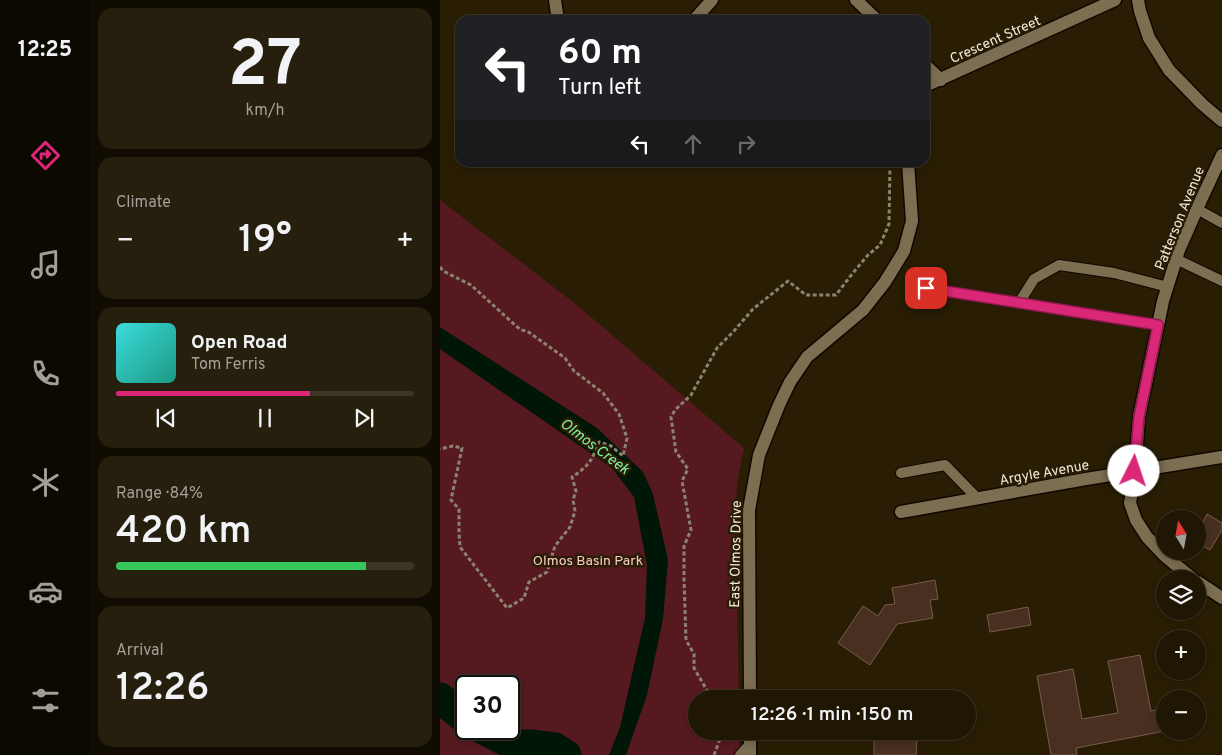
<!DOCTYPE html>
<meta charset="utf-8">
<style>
:root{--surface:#1f1603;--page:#271f0d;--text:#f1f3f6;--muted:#a19f9a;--line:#3c3525;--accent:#db2777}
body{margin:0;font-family:Overpass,sans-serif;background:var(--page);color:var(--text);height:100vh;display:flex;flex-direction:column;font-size:19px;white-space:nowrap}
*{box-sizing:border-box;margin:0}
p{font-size:16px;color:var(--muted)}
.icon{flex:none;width:28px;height:28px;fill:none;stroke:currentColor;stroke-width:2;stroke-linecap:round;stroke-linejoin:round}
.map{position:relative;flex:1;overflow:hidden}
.sheet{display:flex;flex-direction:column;gap:8px;padding:8px;background:#110c02;width:350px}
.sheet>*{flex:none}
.hud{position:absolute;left:15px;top:15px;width:475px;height:152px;border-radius:15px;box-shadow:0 2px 8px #0003,0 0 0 1px var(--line);background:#202124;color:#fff;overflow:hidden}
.needle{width:32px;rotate:349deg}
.controls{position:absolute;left:716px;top:510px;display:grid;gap:10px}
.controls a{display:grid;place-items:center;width:50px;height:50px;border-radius:50%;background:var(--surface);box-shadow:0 2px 8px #0003,0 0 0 1px var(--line);font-size:25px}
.speed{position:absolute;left:15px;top:675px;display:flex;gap:10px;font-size:25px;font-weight:700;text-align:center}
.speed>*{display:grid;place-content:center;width:65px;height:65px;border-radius:50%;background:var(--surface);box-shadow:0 2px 8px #0003,0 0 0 1px var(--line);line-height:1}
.speed .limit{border:2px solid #111;border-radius:8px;background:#fff;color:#111}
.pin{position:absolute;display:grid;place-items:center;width:42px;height:42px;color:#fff;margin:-21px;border-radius:10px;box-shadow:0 2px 8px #0006}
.me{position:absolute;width:55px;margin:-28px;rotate:4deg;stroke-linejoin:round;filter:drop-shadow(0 0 4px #0008)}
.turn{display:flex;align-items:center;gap:18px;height:105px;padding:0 20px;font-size:22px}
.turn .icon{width:65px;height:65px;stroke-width:2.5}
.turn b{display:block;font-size:35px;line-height:42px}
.lanes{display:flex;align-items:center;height:48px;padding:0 20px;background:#0003;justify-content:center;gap:25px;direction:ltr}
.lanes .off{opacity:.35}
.big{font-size:38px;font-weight:600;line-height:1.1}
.sheet .card{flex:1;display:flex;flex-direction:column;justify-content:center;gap:8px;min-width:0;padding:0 18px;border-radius:15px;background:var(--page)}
.sheet .dial{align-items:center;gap:0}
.dial b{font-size:65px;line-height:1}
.song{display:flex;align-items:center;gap:15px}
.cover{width:60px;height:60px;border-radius:8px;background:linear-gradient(135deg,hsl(180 70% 55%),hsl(170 70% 35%))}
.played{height:5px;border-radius:2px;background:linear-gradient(90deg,var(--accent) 65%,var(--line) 65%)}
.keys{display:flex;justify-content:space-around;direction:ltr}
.heat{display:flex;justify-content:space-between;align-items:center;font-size:28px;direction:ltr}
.charge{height:8px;border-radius:4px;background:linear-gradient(90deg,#34c759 84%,var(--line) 0)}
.trip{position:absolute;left:248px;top:690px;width:288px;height:50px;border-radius:25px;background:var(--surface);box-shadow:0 2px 8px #0003,0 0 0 1px var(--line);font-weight:600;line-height:50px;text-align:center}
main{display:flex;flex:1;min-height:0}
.dock{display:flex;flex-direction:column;width:90px;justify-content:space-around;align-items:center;background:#0c0901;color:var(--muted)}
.dock .icon{width:35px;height:35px}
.dock .active{color:var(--accent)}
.dock b{font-size:22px;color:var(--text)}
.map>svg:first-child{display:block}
.green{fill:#571920;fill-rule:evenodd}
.water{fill:#001607}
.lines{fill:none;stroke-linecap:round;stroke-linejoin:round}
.river{stroke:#001607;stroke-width:31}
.building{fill:#482f20;stroke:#775b4b}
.service-casing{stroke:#120700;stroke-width:12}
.minor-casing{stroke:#120700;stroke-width:15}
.path{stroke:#8c836e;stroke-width:3;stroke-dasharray:4 2.5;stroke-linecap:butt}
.service{stroke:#7b6e51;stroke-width:10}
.minor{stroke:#7b6e51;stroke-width:12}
.route-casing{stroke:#8e194d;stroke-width:12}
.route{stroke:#db2777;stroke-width:9}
.labels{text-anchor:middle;stroke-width:5;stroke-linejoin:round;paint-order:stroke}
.street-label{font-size:14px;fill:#f1eada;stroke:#291e04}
.park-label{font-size:14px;fill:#fcc9c9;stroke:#291e04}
.water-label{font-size:15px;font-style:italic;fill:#82f1a8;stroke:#291e04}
</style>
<main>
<nav class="dock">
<b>12:25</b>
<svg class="icon active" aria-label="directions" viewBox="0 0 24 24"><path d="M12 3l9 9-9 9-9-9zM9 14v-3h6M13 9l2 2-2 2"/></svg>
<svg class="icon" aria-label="music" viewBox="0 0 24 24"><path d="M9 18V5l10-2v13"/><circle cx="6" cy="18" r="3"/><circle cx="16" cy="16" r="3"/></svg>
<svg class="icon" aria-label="phone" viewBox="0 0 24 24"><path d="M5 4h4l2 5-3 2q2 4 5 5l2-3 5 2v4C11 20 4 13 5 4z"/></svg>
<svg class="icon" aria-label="climate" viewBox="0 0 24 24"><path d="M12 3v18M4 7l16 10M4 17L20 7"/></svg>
<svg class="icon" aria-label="car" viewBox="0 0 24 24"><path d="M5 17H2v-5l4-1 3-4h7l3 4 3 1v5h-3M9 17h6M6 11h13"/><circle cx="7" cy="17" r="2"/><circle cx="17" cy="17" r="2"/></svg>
<svg class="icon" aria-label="filters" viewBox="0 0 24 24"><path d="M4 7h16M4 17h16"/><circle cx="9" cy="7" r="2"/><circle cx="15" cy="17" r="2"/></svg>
</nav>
<section class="sheet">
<div class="card dial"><b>27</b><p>km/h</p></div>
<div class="card"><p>Climate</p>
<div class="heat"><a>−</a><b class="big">19°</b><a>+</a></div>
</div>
<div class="card">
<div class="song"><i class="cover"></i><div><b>Open Road</b><p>Tom Ferris</p></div></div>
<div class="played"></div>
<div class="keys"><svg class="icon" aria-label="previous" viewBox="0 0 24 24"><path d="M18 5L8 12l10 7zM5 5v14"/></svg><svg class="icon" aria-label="pause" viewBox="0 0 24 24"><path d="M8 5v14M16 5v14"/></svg><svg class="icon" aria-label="next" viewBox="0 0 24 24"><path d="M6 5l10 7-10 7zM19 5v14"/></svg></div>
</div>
<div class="card"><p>Range · 84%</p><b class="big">420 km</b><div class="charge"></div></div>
<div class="card"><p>Arrival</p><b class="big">12:26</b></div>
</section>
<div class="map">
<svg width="782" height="755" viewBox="0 0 782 755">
<rect width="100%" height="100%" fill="#291e04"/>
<path class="green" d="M0,200l137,105 167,143 -6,30 -3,34 4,187h-43v32h43l1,24h-300zM26,686h43v43h-43z"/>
<path class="water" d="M0,327l157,101 46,44 10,22 15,66 -5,59 -16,76 -21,60h-17l11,-28 25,-109 2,-53 -13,-68 -22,-29 -172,-119z"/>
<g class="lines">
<path class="river" d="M0,698l26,21
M43,729l31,16h17l24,3 11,7"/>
</g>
<path class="building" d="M767,514l15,9v7l-12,20 -12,-7v-24l5,3z
M495,580l3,19 -8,1 3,18 -36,6 -27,41 -32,-22 25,-37 15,10 7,-11 10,-1 -3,-16z
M588,607l3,18 -41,7 -3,-17z
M700,655l11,56 12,-3 2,11v12l-89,17 1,7h-26l-14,-79 36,-7 9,50 36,-6 -10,-52z
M434,737l43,2 -1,16h-42z"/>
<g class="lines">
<g class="service-casing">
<path id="service" d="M757,209l25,14
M736,259l46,22
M486,288l232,37
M579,303l15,-24 25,-14 55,8 54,14
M461,473l44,-8 33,34
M300,755l10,-11"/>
</g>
<g class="minor-casing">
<path id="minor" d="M115,0l3,20
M416,0l21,20
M698,0l2,11 9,27 20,32 33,34 20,17
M254,20l18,-20
M485,65l16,15
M485,86l190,-86
M461,512l185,-33 136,-22
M753,579l-28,-23 -18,-19 -11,-17 -6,-17 5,-32 4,-54 24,-116 16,-51 22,-50 21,-45
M758,582l24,16
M310,699l-1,-189 10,-55 20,-50 11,-23 17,-25 56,-47 22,-28 19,-31 8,-30 -4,-59
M310,731v24"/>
</g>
<path class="path" d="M0,267l3,4 28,14 44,40 6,5 6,1 38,27 9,13 29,22 16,21 8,24 -4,18 -12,-10 -12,-4c-7,18 -10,24 -27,35l4,14 -3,9 2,11 -5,16 -15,19 -8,26 -18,10 -5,16 -17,10 -47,-61 -1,-15v-23l-8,-9 11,-52 -9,-2 -13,3
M269,699l-1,-7 -14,-24v-14l-8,-14 -2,-61v-33l7,-16 -9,-49 6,-12 -12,-17 -5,-35 4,-7 16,-15 26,-47 16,-16 20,-23 35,-28 18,14h30l16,-21 16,-19 12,-10 9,-21 1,-62
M274,755l6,-16 -2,-8"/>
<use href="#service" class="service"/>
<use href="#minor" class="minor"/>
</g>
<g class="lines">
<g class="route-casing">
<path id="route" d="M486,288l232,37 -19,92 -5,54"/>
</g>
<use href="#route" class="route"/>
</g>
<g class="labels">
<g class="street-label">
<text transform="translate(555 39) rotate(-24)" y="5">Crescent Street</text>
<text transform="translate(739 218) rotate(-68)" y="5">Patterson Avenue</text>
<text transform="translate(604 472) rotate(-10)" y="5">Argyle Avenue</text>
<text transform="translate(295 554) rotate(-89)" y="5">East Olmos Drive</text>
</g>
<g class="park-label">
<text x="148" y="565">Olmos Basin Park</text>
</g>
<g class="water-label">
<text transform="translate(155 446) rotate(37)" y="5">Olmos Creek</text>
</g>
</g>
</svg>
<div class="controls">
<a><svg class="needle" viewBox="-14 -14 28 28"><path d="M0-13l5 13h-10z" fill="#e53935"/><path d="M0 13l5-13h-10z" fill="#a19f9a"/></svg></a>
<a><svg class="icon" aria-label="layers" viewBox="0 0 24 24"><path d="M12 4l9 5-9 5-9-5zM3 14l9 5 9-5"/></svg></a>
<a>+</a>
<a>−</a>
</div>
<div class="speed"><div class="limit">30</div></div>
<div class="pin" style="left:486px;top:288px;background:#d93025"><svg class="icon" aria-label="arrive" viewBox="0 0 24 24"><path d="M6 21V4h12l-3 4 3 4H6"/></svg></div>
<svg class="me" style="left:694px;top:471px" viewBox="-20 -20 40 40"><circle r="19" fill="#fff"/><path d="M0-13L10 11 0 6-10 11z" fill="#db2777"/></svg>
<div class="trip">12:26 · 1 min · 150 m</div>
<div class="hud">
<div class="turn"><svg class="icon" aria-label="left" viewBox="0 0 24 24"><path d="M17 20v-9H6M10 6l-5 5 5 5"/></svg><div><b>60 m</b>Turn left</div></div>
<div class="lanes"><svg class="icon" aria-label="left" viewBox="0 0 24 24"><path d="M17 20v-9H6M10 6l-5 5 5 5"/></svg><svg class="icon off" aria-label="ahead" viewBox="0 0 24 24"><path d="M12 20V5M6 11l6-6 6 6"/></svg><svg class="icon off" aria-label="right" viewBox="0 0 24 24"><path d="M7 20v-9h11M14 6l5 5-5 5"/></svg></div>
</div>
</div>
</main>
